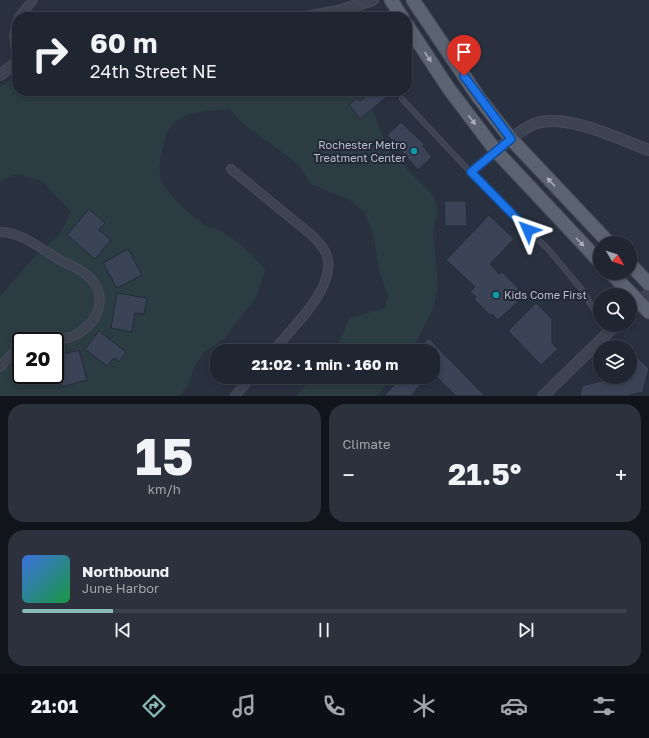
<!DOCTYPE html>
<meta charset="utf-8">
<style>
:root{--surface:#1f2531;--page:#2c313d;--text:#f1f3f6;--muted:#a1a5ab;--line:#3c424d;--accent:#8bbbb9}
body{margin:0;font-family:"Golos Text",sans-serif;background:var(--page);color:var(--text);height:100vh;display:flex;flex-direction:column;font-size:15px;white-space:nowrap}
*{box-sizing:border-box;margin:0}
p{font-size:13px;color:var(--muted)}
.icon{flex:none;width:22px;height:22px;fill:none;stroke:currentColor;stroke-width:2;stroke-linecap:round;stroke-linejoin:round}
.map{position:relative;height:396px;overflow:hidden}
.panel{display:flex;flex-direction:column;gap:8px;padding:8px;background:#11141b;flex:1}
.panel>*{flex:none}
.banner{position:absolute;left:12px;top:12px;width:400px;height:84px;border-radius:16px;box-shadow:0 2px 6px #0003,0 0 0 1px var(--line);background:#1f2531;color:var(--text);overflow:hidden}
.needle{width:26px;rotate:129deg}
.tools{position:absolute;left:593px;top:236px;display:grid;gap:8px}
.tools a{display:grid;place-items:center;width:44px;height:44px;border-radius:50%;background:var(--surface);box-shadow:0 2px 6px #0003,0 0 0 1px var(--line);font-size:20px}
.speed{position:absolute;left:12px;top:332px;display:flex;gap:8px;font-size:20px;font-weight:700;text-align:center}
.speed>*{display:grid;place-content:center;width:52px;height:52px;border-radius:50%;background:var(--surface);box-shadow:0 2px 6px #0003,0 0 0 1px var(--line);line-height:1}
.speed .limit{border:2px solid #111;border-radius:6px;background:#fff;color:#111}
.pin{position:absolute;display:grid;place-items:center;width:34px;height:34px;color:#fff;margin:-41px -17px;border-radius:50% 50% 50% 0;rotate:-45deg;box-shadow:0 0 4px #0007}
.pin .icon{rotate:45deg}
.me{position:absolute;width:44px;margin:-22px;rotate:313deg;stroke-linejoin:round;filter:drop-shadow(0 0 3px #0008)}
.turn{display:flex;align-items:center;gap:14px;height:84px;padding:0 12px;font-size:18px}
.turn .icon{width:52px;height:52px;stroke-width:2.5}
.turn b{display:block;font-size:28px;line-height:34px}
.big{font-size:30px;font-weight:700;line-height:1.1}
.panel .widget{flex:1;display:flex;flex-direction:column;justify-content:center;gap:6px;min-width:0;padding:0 14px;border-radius:16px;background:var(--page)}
.panel .dial{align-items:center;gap:0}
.dial b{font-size:52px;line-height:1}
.song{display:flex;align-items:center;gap:12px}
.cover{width:48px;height:48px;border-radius:6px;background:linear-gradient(135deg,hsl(220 70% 55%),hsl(140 70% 35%))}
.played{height:4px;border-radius:2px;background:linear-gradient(90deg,var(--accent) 15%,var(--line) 15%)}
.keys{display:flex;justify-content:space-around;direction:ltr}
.heat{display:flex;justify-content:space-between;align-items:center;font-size:22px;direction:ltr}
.panel .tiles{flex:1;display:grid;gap:8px;grid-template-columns:1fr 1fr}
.widget:last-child{grid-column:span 2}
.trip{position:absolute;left:210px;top:344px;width:230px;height:40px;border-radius:16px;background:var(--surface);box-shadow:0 2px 6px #0003,0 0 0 1px var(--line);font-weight:700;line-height:40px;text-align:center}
.tab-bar{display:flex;height:64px;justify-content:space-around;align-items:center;background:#0c0f14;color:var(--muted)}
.tab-bar .icon{width:28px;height:28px}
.tab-bar .selected{color:var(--accent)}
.tab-bar b{font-size:18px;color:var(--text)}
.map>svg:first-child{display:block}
.green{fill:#2b3d42;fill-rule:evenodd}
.building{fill:#3b4457;stroke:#242a39}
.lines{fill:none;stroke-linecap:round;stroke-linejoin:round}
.service-casing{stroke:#474c5b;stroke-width:6}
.minor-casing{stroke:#474c5b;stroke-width:10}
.tertiary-casing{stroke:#474c5b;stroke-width:12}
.primary-casing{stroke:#474c5b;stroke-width:15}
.service{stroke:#3d4351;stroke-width:4}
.minor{stroke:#3d4351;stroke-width:8}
.tertiary{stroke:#3d4351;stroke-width:10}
.primary{stroke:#5b6271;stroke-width:13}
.oneway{fill:#a7acb9}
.route-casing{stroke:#114b97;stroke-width:10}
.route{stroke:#1a73e8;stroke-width:7}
.culture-dot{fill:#0f9aa8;stroke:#222837;stroke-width:1.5}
.labels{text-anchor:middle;stroke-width:4;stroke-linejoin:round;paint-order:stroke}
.poi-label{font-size:11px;fill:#babfcb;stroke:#222837;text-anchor:end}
</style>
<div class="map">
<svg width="649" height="396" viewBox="0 0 649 396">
<rect width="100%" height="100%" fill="#293141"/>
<path class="green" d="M17,79v12h347l19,45 9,18 42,42 4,15 -5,21 5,51 -4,24 -22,44h-79l5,-7 12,-26 35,-10 3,-12 -8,-23 -7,-40 -9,-21 -14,-12 -39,-16 -14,-21 -55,-40 -12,-14c-26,2 -61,2 -66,34 -2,10 -6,23 -4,33 2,14 35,44 47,50 4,3 10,3 14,5 16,9 32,24 44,38l-8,27 -34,44 -19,12 -10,15 -5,17 -10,12h-179v-100l31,-35 29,-27 11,-23 -29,-30 -25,-7 -17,7v-95zM21,341h34v34h-34z
M312,377h81l-16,19h-80z"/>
<path class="building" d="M372,91h22l-34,28 -11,-14 8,-7 3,3z
M401,122l23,22 -1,2 9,11 -14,13 -31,-35z
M444,201h22l1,25h-22z
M89,209l16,14 -6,7 12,10 -16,19 -28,-24z
M489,215l25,24 -24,25 9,10 3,-2 17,17 -3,3 6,6 -24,22 -6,-6 -1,2 -17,-17 2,-2 -6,-5 5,-5 -29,-27z
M128,249l14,26 -25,13 -14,-25z
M117,293l30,5 -3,16 -9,-1 -3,19 -21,-4z
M536,303l16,16v24l6,6 -17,16 -33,-34z
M99,331l27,21 -7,10 -5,-4 -7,8 -22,-17z
M429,338l12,13 44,45h-29l-23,-23v-22h-18z
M79,350l8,30 -25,7 -7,-31z
M630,350l19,19 -6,23 -16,4h-47l2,-10 23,-6 1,-3h24z
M401,377h26l-16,19h-27z"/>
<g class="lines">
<g class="service-casing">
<path id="service" d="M402,99l86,92 60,58 35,42 17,29"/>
</g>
<g class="minor-casing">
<path id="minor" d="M19,17l14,-17
M17,22l-3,14 3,20
M231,169l83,68c6,7 13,14 14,24 4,31 -37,68 -55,90
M471,172l25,-21
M0,232c24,1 37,15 57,26 10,6 21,10 30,17 21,18 14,44 -8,58 -17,12 -35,1 -53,8
M0,367l21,-23
M235,396l16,-19"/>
</g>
<g class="tertiary-casing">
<path id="tertiary" d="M306,17l32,-6 35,-11
M0,75l17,-13
M496,151c12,-10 24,-21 38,-27 32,-12 84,15 115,26
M630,311l19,-18
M543,396l73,-71"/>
</g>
<g class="primary-casing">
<path id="primary" d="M391,0l11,17
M413,0l66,98 32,41 98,104
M407,25l42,64 47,62 104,111
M630,264l19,20
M611,273l38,39"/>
</g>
<use href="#service" class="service"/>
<use href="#minor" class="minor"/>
<use href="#tertiary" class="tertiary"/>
<use href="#primary" class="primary"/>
</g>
<defs><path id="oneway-solid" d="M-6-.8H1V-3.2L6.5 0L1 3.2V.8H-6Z"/></defs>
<g class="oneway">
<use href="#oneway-solid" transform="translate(428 57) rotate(56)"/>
<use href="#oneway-solid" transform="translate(472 120) rotate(53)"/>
<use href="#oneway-solid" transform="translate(551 182) rotate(-133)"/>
<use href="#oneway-solid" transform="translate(580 242) rotate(46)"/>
</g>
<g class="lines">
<g class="route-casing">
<path id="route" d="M464,76l47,63 -40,33 57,58"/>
</g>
<use href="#route" class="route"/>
</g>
<g class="culture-dot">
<circle cx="414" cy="151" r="4"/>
<circle cx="496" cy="295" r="4"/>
</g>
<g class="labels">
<g class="poi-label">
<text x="406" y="149">Rochester Metro<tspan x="406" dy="13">Treatment Center</tspan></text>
<text x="504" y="299" text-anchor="start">Kids Come First</text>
</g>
</g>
</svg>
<div class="tools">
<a><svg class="needle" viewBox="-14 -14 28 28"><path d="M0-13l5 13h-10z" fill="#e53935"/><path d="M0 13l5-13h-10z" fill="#a1a5ab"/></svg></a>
<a><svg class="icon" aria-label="search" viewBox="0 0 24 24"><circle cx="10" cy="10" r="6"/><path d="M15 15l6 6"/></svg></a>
<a><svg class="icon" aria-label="layers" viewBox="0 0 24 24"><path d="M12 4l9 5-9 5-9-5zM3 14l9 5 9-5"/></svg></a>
</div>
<div class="speed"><div class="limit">20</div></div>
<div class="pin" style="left:464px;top:76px;background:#d93025"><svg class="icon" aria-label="arrive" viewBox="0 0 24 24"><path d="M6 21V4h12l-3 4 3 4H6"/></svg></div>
<svg class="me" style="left:528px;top:230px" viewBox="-20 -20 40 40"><path d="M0-17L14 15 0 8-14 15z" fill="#1a73e8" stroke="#fff" stroke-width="4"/></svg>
<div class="trip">21:02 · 1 min · 160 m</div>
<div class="banner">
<div class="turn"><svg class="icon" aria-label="right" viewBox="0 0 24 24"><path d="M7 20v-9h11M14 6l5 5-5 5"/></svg><div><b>60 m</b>24th Street NE</div></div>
</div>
</div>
<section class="panel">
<div class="tiles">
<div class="widget dial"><b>15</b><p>km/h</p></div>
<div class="widget"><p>Climate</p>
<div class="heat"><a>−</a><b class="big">21.5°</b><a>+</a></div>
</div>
<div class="widget">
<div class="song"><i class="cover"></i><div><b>Northbound</b><p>June Harbor</p></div></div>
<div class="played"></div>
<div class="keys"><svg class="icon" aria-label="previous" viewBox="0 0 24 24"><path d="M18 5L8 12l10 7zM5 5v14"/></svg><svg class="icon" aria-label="pause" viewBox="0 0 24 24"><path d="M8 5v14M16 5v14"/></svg><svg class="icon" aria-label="next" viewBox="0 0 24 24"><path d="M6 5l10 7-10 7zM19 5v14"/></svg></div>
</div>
</div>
</section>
<nav class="tab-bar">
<b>21:01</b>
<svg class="icon selected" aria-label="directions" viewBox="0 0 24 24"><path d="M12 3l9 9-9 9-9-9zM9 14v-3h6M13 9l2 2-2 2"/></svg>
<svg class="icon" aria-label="music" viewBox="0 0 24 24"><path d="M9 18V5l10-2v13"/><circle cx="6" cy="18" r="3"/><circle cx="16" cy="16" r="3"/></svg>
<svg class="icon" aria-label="phone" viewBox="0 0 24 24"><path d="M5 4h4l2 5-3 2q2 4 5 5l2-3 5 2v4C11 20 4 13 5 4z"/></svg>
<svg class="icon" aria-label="climate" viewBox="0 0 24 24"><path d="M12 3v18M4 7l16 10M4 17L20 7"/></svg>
<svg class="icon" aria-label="car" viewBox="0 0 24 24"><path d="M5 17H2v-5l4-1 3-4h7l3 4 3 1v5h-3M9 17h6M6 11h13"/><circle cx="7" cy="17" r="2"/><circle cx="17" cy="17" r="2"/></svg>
<svg class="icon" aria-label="filters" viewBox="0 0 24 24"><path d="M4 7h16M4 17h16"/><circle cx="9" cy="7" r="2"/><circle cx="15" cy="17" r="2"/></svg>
</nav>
